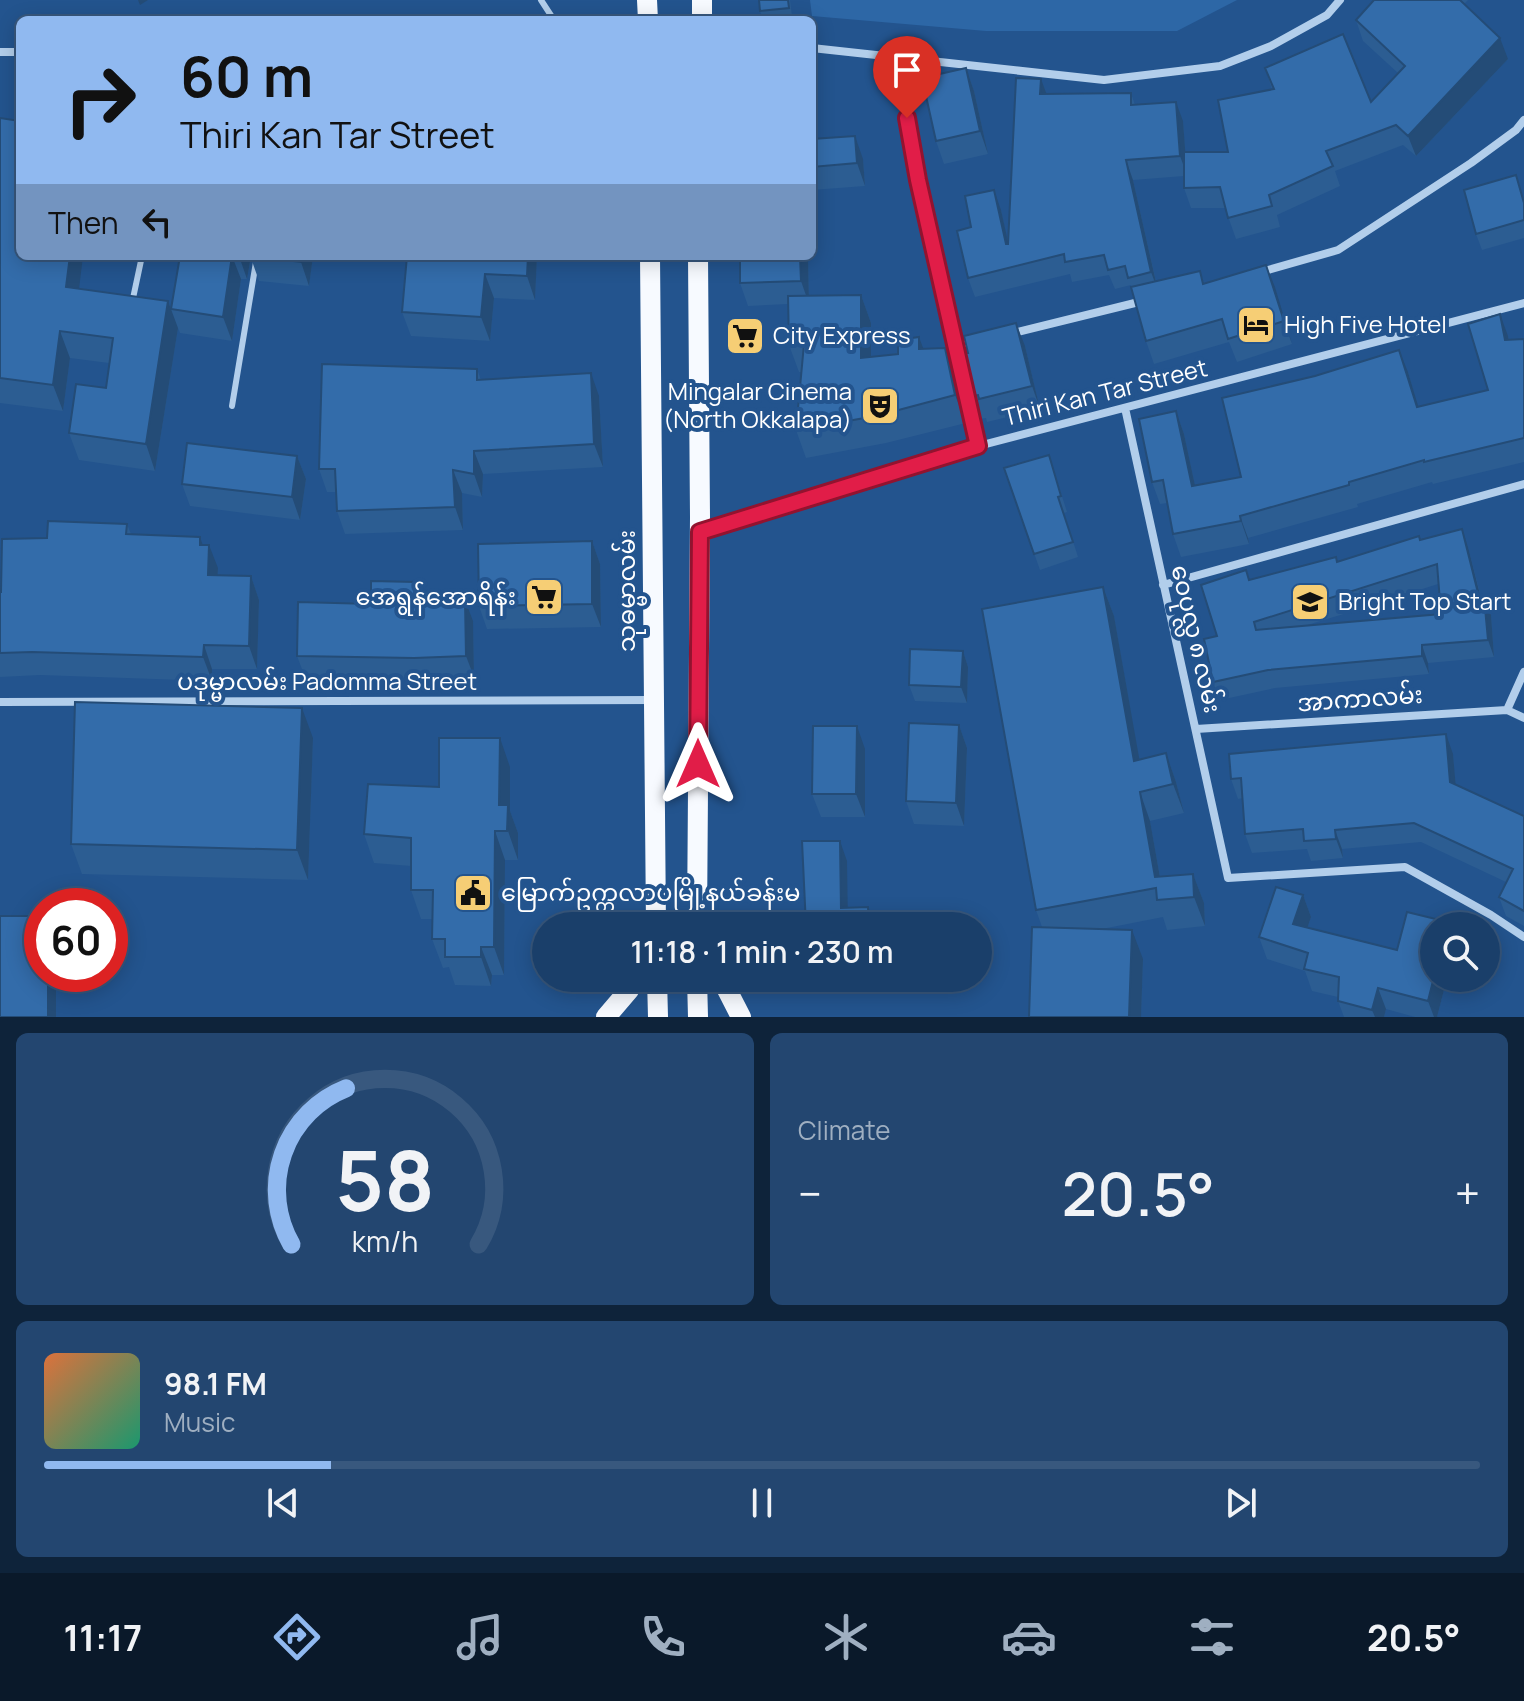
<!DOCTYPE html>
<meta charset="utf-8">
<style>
:root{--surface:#1a3f6a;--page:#234670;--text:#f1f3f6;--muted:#9fafc1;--line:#38587e;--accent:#90b9f0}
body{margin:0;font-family:Manrope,"Noto Sans Myanmar",sans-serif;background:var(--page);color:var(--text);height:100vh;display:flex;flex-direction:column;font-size:30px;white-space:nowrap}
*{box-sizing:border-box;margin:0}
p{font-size:26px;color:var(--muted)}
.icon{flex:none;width:44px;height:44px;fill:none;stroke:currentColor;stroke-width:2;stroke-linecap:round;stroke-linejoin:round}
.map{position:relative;height:1017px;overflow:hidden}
.details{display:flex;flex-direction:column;gap:16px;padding:16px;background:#0e233a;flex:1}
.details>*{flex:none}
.hud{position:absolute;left:16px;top:16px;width:800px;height:244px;border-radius:12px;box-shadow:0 4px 20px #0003,0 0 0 2px var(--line);background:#90b9f0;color:#111;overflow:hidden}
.fabs{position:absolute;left:1420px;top:912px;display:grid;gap:16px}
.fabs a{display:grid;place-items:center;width:80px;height:80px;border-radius:50%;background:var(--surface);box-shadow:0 4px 20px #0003,0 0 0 2px var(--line);font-size:40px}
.speed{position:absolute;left:24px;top:888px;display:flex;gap:16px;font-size:40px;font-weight:700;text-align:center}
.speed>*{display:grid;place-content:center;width:104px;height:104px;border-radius:50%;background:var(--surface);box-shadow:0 4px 20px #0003,0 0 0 2px var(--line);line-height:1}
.speed .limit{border:12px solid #d22;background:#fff;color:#111}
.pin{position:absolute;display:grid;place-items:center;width:68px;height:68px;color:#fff;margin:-82px -34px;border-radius:50% 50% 50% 0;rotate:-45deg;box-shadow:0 0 8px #0007}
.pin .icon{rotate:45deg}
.me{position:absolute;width:88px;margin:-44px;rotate:0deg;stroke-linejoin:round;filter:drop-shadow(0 0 6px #0008)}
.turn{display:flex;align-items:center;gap:28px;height:168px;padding:0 32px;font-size:36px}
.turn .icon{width:104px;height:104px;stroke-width:2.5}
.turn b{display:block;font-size:56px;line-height:68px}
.then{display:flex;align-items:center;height:76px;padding:0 32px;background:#0003;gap:16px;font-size:30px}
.big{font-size:60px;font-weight:600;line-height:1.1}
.details .card{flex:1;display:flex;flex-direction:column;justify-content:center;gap:12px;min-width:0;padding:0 28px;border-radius:12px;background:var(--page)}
.details .dial{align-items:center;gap:0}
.dial svg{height:208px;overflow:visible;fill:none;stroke:var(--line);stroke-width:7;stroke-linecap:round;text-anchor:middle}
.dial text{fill:var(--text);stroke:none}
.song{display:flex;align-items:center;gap:24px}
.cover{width:96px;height:96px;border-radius:12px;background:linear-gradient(135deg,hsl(20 70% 55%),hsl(160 70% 35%))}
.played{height:8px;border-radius:4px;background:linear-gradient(90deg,var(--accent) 20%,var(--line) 20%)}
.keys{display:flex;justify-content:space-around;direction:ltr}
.heat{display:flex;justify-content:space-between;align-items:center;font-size:44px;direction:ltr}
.details .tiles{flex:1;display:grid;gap:16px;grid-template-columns:1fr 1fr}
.card:last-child{grid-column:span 2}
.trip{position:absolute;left:532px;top:912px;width:460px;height:80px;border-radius:40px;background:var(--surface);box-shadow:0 4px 20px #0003,0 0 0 2px var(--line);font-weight:600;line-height:80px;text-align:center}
.tab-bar{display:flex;height:128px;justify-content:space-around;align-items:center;background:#0a192a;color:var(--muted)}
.tab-bar .icon{width:56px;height:56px}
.tab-bar .on{color:var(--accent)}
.tab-bar b{font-size:36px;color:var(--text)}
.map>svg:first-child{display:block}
.green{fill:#2d67a6}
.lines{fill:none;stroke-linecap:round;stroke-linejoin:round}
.service{stroke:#b2ceeb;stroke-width:6}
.minor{stroke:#b2ceeb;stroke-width:8}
.primary{stroke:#f7faff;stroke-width:20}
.wall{fill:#2c5d92;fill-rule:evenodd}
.shaded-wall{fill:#244c77}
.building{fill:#336caa;stroke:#244c77;stroke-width:2;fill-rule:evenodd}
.route-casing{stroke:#92132f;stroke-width:20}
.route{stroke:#e11d48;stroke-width:14}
.labels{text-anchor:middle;stroke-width:8;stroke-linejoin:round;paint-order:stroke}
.poi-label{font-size:24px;fill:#fff;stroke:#23548e;text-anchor:start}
.street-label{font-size:24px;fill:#fff;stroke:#23548e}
</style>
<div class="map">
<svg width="1524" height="1017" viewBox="0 0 1524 1017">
<rect width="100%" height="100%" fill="#23548e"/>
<path class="green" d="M810,0h427l-60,31h-191l-174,-15z"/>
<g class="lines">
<path class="service" d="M541,0l13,20
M132,303l10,-47
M232,406l25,-150"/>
<path class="minor" d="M812,48l292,32 116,-14 51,-20 56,-31 13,-15
M0,52h20
M896,57l22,123 60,266
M1261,272l77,-22 133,-87 45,-33 8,-10
M1009,334l134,-33
M954,347l22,-5
M1125,408l103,470 177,-11 86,48 33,22
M700,531l267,-82 557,-146
M1163,585l361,-101
M0,702l653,-2
M1507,710l17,-38
M1196,729l311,-19 17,8"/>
<path class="primary" d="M647,0l1,20
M702,0v20
M650,256l6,670
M697,926l3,-409 -2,-261
M657,978l1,39
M697,978l1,39
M721,978l20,39
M606,1017l23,-27 5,-12"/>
</g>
<path class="wall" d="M790,0l2,16 -29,3 -3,-8z
M1374,0h94l-4,4 44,55 -92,97 -13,-11 -68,26 5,15 -63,29 3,12 -44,12 -11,-31h-34l-7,-20v-12l-51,4 23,101 44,-10 4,13 62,-19 26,79 -55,18 -8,-20 -75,22 -8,-23 -15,-56 -16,4 -6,-14 -37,7 -2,-8 -95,23 -7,-19 3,-51 30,-17 7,34 38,-150 85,-1 4,12 48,16 2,31h43l44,-63 -7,-21 106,34 27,-29 -35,-32 -7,-21z
M966,68l8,23 14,63 -44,10 -8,-23z
M0,118l79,171 89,12 3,8 9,-53h133l-4,30 -50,-5 -8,-23 -4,21h-6l-9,62 -52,-8 -2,-5 -23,143 -76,-11 -10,-27 37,-45 3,-25 -39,-5 -7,53 -63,-8z
M812,139l51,20 2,27 -53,4z
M1524,198v40l-42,12 -6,-16z
M407,256h130l-2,44 -41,-2 -4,43 -79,-5 -9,-24z
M808,256l1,40 52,-1 10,28v34l53,-8 31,27 11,47 -80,20 -80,15 -10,-28 6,-58h-3l-10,-27 -1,-41 -40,2 -8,-23z
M1508,336l1,4 15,-1v123l-91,22 -1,-2 -75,22 1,3 -110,31 1,6 -68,13 -8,-23 -6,-31 -7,1 -8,-22 24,-71 8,23 11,52 46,-9 167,-105 10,35 70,-17z
M1025,346l15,63 -53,13 -1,-4 -7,1 -8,-23z
M477,369l4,11 118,16 4,71 -120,7 -1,23 -20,-4 1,37 -118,4 -8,-23 -1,-19h-9l-8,-23z
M1049,455l18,57 -3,1 14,44 -38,13 -36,-102z
M297,456l9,23 -6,41 -110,-14 -8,-22z
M127,524l4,10 72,11 15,23 -1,7 34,1 8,24 -2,69h-45v12l-172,-6 -40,2v-85l47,-54z
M1462,529l6,18 13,50h3l7,18 3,42 -66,6 1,11 -154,14 -55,12 -7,-18 4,-46 33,-56 88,-18zM1438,584l3,30 -137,12 56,-17z
M592,541l8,23 1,63 -114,2 -8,-23z
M416,582l7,19 50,20 1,56 -52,3 -117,-3 -8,-21 74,-52z
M1103,587l11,29 25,144 27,-7 10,29 8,31 -34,8 10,56 33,-3 11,29 1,23 -38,4 -4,-13 -61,12 41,30 -2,58h-112l13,-90 -6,-17z
M963,651l5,16 -1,36 -52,-2 -6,-16z
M959,725l8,23 -3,78 -50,-2 -8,-23z
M313,738l-5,142 -226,-6 -11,-30z
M865,749v68h-44l-9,-23z
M1453,754l2,30 69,32v110l-18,-10 -7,-19 7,-15 -85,-40 -79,7 1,9 -32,3 -4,-12 -55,4 -7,-19 -2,-36 -5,1 -7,-20z
M510,767v44l8,22v27h-13l-1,115h-12l-1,11 -36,-1 -6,-18 -6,1 -11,-29 1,-20h-12l-10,-29v-24l-37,-3 -10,-29 75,-47z
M1303,895l8,22 -4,11 127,50h13l-10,39h-22l-29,-8 -2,8h-40l-6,-16v-4l-26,-6 -7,-20 -38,-12 -8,-22z"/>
<path class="shaded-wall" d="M138,0h10l-8,5z
M1500,38l8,21 -92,97 -8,-20z
M966,68l8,23 14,63 -8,-23z
M1041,79l7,19 -8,-4z
M1176,102l7,19 4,54 -7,-19z
M855,136l8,23 2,27 -8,-23z
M1126,160l7,20 25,111 -7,-19z
M994,190l7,20 12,54 -7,-20z
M70,256h13l-7,58 -10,-27z
M232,256l9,23 -9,62 -9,-24z
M239,256h12l-4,23z
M301,256h12l-4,30 -8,-24z
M528,256h9l-2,44 -8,-24z
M800,256h8l1,48 -8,-23z
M1266,265l9,22 17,57 -8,-23z
M485,274l9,24 -4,43 -9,-24z
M861,295l10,28v63l-10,-28z
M168,301l10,27 -23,143 -9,-27z
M1500,314l8,22 5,27 -8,-23z
M1016,323l9,23 15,63 -8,-23z
M60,331l10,27 -7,53 -10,-26z
M919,337l10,27 -10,-15z
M945,348l10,28 11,47 -11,-28z
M1399,350l9,22 17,57 -8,-22z
M591,373l8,23 4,71 -9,-23z
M1176,411l8,23 16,75 -8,-23z
M474,451l9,23 -1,23 -8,-23z
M297,456l9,23 -6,41 -8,-23z
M453,470l9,23 1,37 -8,-23z
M1240,516l8,22 1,6 -8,-23z
M1462,529l6,18 17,68 -6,-18z
M200,537l8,23 1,-15 9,23 -2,30 -8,-23 -8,-30z
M592,541l8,23 1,63 -9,-23z
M251,576l8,24 -2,69 -8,-23z
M416,582l8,22 -8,-3z
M1103,587l11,29 31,175 -11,-30z
M1484,597l7,18 3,42 -6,-17z
M465,600l8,21 1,56 -8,-21z
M204,645l8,24v12l-9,-24z
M1422,645l6,18 1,11 -7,-18z
M963,651l5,16 -1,36 -6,-16z
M302,708l11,30 -5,142 -11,-30z
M959,725l8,23 -3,78 -8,-23z
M857,726l8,23v68l-9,-23z
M1446,734l7,20 4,47 -7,-19z
M500,738l10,29v44l8,22v27l-19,-55z
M1166,753l10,29 8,31 -11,-29z
M1140,792l10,29 14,79 -9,-23z
M1335,830l7,19 1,9 -7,-19z
M495,831l10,29 -1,115 -10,-28z
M840,841l7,20 1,65 -7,-18z
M1193,874l11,29 1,23 -11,-29z
M1303,895l8,22 -10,29 -8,-22z
M868,907l7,19h-6z
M1132,930l11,29 -2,58h-12z
M481,947l11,28 -1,11 -10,-29z
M48,974h8v43h-8z
M1434,978h13l-10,39h-3l-6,-16z
M1378,988l8,21 -2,8h-9l-3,-7z"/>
<path class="building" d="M759,0h29l1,8 -29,3z
M1374,0h86l40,38 -92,98 -12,-11 -70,26 7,15 -64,29 3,11 -44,12 -8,-31 -36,1v-36h44l-10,-52 56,-11 -9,-21 78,-34 28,68 34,-36 -49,-46z
M966,68l14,63 -44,10 -14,-63z
M1016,78l25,1 -1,15 91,-1v12l45,-3 4,54 -54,4 25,112 -23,6 -3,-12 -17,4 -4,-15 -39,7 -1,-8 -96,24 -11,-47 14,-4 -6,-31 29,-6 12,54h2z
M0,118l20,3v135h50l-4,31 102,14 -22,143 -77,-11 7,-49 30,4 7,-50 -53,-7 -7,54 -53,-7z
M855,136l2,27 -45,4v-28z
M1516,175l8,28v17l-48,14 -12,-44z
M180,256h52l-9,61 -52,-8z
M250,256h51v6z
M407,256h121l-1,20 -42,-2 -4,43 -79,-5z
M740,256h60l1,25 -61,2z
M1266,265l18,56 -56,18 -6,-20 -76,22 -15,-54 69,-16 3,13z
M861,295v63l37,-4v-14l21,-3v12l26,-1 10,47 -79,21 -80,14 8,-86 -15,1 -1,-49z
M1500,314l5,26 19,-1v99l-100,24v-2l-75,22v3l-109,31 1,5 -68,13 -10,-54 -11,2 -13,-63 37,-8 16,75 49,-9 -19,-79 93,-22 84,-26 18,57 71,-17 -20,-66z
M1016,323l16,63 -53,13 -1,-4 -7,1 -10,-43h7l-4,-17z
M322,364l155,5v11l114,-7 3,71 -120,7v23l-21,-4 2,37 -118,4 -2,-42h-16z
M187,443l110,13 -5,41 -110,-13z
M1049,455l12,41 -3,1 15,45 -39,12 -30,-86z
M48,521l79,3 -1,10 74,3v8h9l-1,30 43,1 -2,70 -45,-1 -1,12 -171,-5 -32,1v-61h1l1,-53 45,-1z
M1462,529l17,68h5l4,43 -66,5v11l-154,14 -55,12 -9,-43 13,-3 -16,-51 45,-15 3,10 87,-23 1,5 82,-26 1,4zM1437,564l4,50 -185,16 -2,-8z
M592,541v63l-113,2 -1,-62z
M371,581l45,1v19l49,-1 1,56 -52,2 -117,-2 1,-54 73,2z
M1103,587l31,174 32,-8 7,31 -33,8 15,85 38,-3 1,23 -37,3 -1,-12 -120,22 -54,-301z
M910,649l53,2 -2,36 -52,-2z
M75,702l227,6 -5,142 -226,-6z
M909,723l50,2 -3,78 -50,-2z
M813,726h44l-1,68h-44z
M1446,734l4,48 74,34v95l-25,-14 14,-28 -99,-46 -79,7 1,9 -32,2 -1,-12 -58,5 -4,-56 -10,1 -2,-25z
M439,738h61l-1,67h9l-1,26h-12l-1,116h-13v10h-36v-18h-13l1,-49h-22v-52l-47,-4 4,-50 71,3z
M802,841h38l1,67 27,-1 1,19h-63z
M1276,887l27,8 -10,29 104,26 10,-38 41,10 -1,4h-13v51l-6,24 -50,-13 -6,22 -34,-9 1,-24 -35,-8 4,-16 -49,-16z
M0,916h42v58h6v43h-48z
M1032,927l100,3 -3,87h-100z"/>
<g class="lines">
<g class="route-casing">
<path id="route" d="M698,764l2,-232 278,-86 -60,-266 -11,-62"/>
</g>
<use href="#route" class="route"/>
</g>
<defs>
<g id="hotel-square" transform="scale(2)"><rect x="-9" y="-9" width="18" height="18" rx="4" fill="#f6ce75" stroke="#23548e"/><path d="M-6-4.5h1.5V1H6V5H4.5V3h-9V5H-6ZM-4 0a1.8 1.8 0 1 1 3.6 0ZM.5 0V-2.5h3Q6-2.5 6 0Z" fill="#111"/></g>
<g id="supermarket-square" transform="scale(2)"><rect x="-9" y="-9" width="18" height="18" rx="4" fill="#f6ce75" stroke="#23548e"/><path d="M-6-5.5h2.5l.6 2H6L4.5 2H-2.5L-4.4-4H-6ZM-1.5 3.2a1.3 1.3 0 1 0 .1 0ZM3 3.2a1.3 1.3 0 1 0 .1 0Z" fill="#111"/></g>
<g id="theatre-square" transform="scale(2)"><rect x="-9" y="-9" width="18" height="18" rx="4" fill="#f6ce75" stroke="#23548e"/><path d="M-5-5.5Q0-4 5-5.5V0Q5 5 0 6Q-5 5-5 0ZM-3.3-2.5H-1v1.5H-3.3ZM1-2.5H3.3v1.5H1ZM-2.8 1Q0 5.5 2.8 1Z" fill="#111"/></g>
<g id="school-square" transform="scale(2)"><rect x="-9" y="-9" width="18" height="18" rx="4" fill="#f6ce75" stroke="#23548e"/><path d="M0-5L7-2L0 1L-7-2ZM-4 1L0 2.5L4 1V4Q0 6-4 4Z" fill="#111"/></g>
<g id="civic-square" transform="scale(2)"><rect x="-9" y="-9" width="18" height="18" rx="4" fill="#f6ce75" stroke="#23548e"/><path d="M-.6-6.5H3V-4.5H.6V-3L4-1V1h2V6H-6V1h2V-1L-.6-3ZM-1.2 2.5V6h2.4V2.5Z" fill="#111"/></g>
</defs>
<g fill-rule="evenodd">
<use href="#hotel-square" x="1256" y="325"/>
<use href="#supermarket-square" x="745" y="336"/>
<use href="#theatre-square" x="880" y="406"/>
<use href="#supermarket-square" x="544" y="597"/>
<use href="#school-square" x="1310" y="602"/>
<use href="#civic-square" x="473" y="893"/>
</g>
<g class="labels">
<g class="poi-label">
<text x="1284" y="333">High Five Hotel</text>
<text x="773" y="344">City Express</text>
<text x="852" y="400" text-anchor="end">Mingalar Cinema<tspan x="852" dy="28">(North Okkalapa)</tspan></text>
<text x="516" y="605" text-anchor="end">အေရွန်အောရိန်း</text>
<text x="1338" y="610">Bright Top Start</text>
<text x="501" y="901">မြောက်ဥက္ကလာပမြို့နယ်ခန်းမ</text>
</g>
<g class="street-label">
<text transform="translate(1105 393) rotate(-14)" y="8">Thiri Kan Tar Street</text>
<text transform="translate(627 591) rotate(-90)" y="8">သုဓမ္မာလမ်း</text>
<text transform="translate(1196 639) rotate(77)" y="8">ဝေပုလ္လ ၈ လမ်း</text>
<text x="327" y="690">ပဒုမ္မာလမ်း Padomma Street</text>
<text transform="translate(1360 699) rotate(-4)" y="8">အာကာလမ်း</text>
</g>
</g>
</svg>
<div class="fabs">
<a><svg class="icon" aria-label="search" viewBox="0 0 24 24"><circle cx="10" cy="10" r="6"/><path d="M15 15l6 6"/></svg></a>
</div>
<div class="speed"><div class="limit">60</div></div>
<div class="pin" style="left:907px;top:118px;background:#d93025"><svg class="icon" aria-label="arrive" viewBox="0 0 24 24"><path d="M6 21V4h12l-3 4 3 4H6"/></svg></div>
<svg class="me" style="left:698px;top:764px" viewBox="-20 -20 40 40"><path d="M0-17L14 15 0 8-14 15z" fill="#e11d48" stroke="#fff" stroke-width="4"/></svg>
<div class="trip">11:18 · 1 min · 230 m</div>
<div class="hud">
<div class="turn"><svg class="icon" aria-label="right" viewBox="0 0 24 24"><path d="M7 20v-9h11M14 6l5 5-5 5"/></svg><div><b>60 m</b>Thiri Kan Tar Street</div></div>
<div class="then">Then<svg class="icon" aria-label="left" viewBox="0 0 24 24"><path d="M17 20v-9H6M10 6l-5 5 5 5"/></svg></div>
</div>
</div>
<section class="details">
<div class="tiles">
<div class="card dial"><svg viewBox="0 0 100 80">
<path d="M14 69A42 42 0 1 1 86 69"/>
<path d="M14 69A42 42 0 0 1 35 9" stroke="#90b9f0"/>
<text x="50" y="56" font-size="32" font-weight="700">58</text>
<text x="50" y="72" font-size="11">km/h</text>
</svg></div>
<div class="card"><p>Climate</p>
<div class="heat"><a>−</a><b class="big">20.5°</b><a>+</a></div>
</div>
<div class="card">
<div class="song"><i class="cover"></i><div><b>98.1 FM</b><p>Music</p></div></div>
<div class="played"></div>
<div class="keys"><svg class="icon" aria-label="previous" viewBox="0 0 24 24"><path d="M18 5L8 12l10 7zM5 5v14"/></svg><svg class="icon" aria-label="pause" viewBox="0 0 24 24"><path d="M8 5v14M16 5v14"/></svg><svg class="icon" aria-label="next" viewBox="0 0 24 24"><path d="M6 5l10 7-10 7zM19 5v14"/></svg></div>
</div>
</div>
</section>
<nav class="tab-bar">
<b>11:17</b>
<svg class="icon on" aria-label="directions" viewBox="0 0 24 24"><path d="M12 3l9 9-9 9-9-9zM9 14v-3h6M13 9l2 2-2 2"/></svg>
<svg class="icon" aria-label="music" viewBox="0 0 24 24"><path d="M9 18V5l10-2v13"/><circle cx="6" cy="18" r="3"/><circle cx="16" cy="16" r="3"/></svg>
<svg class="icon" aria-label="phone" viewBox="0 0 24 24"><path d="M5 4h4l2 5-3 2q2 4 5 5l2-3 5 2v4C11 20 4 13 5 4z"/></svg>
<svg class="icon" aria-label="climate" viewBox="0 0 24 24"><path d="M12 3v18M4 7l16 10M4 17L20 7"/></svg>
<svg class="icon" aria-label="car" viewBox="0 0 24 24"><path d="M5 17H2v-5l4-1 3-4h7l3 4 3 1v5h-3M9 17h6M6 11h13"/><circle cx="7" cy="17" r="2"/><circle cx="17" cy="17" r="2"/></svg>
<svg class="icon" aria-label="filters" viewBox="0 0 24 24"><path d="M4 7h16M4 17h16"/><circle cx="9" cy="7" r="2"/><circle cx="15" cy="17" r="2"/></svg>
<b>20.5°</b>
</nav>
